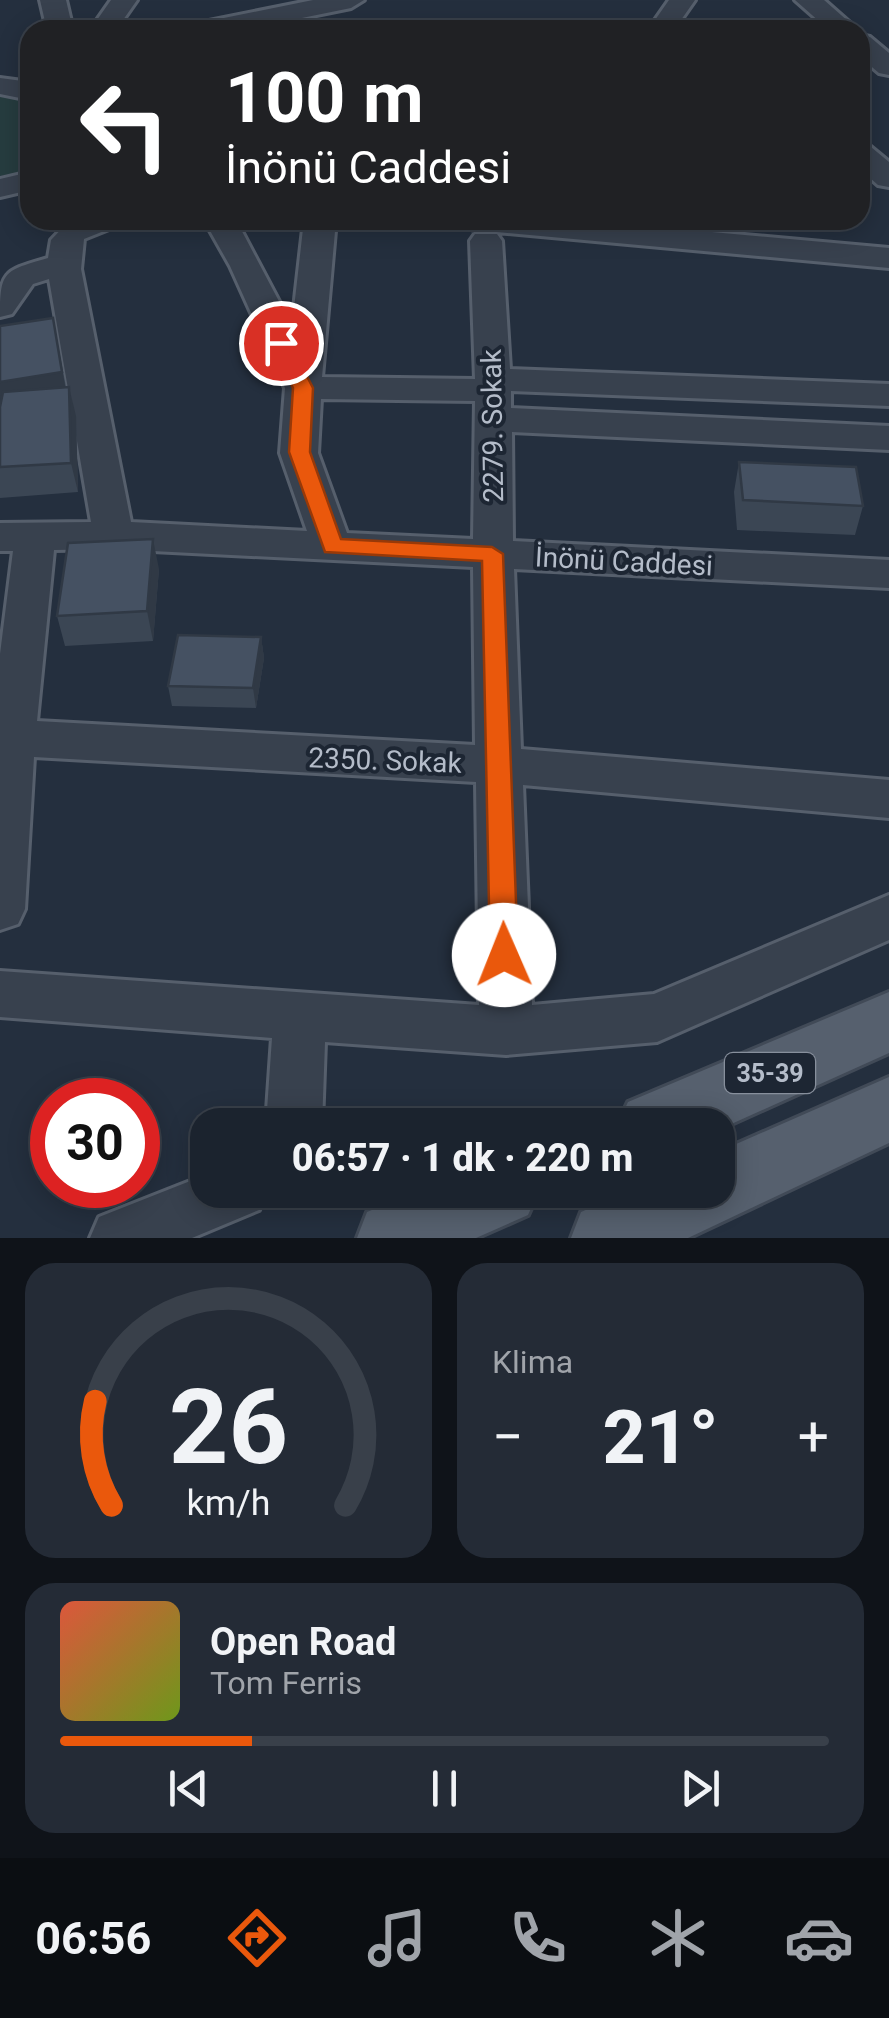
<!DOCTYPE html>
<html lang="tr">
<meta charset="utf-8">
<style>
:root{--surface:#1b232e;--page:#242b36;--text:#f1f3f6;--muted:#a0a4aa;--line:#39404a;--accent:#ea580c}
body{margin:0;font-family:Roboto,sans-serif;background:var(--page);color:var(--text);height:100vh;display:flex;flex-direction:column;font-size:38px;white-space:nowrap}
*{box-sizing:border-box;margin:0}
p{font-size:32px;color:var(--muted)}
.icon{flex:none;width:55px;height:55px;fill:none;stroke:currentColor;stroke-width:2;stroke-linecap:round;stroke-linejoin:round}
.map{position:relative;height:1238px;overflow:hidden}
.sheet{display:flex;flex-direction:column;gap:25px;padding:25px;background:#0f1319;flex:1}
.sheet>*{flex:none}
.guide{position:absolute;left:20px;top:20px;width:850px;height:210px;border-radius:30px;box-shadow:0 5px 25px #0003,0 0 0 2px var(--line);background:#202124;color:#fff;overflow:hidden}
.speed{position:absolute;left:30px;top:1078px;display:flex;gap:20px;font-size:50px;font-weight:700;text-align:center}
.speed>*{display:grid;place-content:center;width:130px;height:130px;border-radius:50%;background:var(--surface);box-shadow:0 5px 25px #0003,0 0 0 2px var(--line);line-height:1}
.speed .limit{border:15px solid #d22;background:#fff;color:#111}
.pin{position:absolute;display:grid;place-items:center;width:85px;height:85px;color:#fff;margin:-42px;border:5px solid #fff;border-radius:50%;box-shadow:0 2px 10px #0007}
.me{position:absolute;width:110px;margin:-55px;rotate:359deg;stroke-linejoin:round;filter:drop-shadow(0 0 8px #0008)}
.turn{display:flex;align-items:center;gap:35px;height:210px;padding:0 40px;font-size:45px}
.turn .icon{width:130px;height:130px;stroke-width:2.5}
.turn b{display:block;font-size:70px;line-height:85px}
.big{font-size:75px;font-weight:800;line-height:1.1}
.sheet .card{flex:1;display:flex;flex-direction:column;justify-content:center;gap:15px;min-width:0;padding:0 35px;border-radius:30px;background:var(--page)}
.sheet .dial{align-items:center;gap:0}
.dial svg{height:260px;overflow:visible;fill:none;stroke:var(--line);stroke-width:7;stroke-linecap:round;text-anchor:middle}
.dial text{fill:var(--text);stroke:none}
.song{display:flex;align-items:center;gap:30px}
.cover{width:120px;height:120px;border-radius:15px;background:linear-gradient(135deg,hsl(10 70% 55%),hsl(80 70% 35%))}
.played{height:10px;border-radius:5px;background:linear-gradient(90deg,var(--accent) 25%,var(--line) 25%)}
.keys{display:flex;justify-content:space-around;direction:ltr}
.heat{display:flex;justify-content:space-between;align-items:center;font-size:55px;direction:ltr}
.sheet .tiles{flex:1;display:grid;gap:25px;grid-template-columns:1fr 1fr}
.card:last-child{grid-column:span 2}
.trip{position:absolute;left:190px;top:1108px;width:545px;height:100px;border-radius:30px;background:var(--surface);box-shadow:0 5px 25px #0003,0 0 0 2px var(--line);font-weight:800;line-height:100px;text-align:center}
.tabs{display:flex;height:160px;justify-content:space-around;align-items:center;background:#0b0e12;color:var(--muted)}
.tabs .icon{width:70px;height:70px}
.tabs .on{color:var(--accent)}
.tabs b{font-size:45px;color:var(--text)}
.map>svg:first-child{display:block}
.green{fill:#263c3f}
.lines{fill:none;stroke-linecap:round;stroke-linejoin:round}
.minor-casing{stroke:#565f6c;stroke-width:6}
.major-casing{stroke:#414a57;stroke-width:6}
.minor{fill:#38414e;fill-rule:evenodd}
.major{fill:#56606e;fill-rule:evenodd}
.wall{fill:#3b4654}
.shaded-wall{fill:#303945}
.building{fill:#455162;stroke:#303945;stroke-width:2.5}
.route{fill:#ea580c;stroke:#983908;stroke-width:2.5}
.labels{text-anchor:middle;stroke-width:8;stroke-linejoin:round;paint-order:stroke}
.shield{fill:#1d2633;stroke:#878f9c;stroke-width:2.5}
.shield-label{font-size:25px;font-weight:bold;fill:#b4bcc9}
.street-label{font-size:28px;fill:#b4bcc9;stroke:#1d2633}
</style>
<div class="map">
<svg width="889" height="1238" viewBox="0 0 889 1238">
<rect width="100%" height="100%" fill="#242f3e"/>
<path class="green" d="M0,94l30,5v71l-30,6z"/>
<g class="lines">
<g class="minor-casing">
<path id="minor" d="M40,0h26l7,30h-26z
M111,0h26l-21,30h-26z
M313,0h51l-13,8 -108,22h-52l13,-8z
M669,0h26l-21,30h-26z
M795,0h29l34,30h-29z
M860,35l10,2 19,16v22l-10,-2 -19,-16z
M0,78l30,4v18l-30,-6z
M860,144l11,3 18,15v25l-11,-2 -18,-16z
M30,172v18l-30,7v-18z
M70,220h49l-5,7 -30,12 -3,30 50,253 176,9 -27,-78 5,-65 -55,-122 -26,-46h32l56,106 12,-106h32l-14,157 153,2 -5,-138 5,-7h22l5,7 8,128 379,15v22l-378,-15v17l378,18v24l-377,-18 1,109 376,19v28l-375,-19 7,180 368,31v38l-366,-33 9,220 122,-11 235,-99v45l-232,102 -151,13 -181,-13 -3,83h-56l6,-87 -272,-21v-46l479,34 -3,-223 -442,-25 -9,152 -7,15 -18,6v-276l13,-103h-13v-28l91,-1 -42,-243 -16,5 -21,30 -12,3c0,-47 4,-46 48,-59l3,-18zM321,399l154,2 -2,138 -126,-6 -29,-80zM113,549l360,18 2,178 -438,-24 17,-171z
M459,220h121l309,28v20l-414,-38 -11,-3z
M208,1174v16h60l-9,20 -67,28h-102l9,-21z"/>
</g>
<g class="major-casing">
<path id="major" d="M889,992v61l-171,77v-5h-101l11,-23z
M889,1077v66l-201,95h-117l10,-26 50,-22h87v-38z
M420,1190h119l-11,25 -52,23h-119l10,-26z"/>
</g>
<use href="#minor" class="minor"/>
<use href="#major" class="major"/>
</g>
<path class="wall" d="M53,318l13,69 10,29 2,76 -78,6v-172z
M739,462l124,44 -8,29 -118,-5 -3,-38z
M159,569l-6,72 -88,5 -8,-30z
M261,637l3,21 -8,50 -84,-2 -4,-20z"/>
<path class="shaded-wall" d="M53,318l15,84 -68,10v-30z
M69,387l7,29 2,76 -7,-29z
M153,539l6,30 -6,72 -6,-30z
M261,637l3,21 -8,50 -3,-20z"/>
<path class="building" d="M53,318l9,54 -62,10v-56z
M69,387l2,76 -71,4v-60l3,-15z
M739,462l117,5 7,39 -120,-6z
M153,539l-6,72 -90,5 11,-73z
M178,635l83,2 -8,51 -85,-2z"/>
<path class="route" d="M281,337l9,6 23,45 -3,64 31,87 151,8 11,7 15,401 -4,8 -10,4 -9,-4 -5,-8 -8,-394 -157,-9 -36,-100 4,-64 -21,-45z"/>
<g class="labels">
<rect class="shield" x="725" y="1053" width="90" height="40" rx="8"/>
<g class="shield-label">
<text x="770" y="1082">35-39</text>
</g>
<g class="street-label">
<text transform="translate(492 426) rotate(-91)" y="10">2279. Sokak</text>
<text transform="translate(624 561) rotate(3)" y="10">İnönü Caddesi</text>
<text transform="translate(385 760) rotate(2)" y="10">2350. Sokak</text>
</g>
</g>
</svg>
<div class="speed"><div class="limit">30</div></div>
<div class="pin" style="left:281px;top:343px;background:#d93025"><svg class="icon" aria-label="arrive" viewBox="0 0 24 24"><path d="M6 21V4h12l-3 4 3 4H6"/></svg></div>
<svg class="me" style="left:504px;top:955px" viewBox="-20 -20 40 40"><circle r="19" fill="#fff"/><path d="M0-13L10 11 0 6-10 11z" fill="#ea580c"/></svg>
<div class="trip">06:57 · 1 dk · 220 m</div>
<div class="guide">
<div class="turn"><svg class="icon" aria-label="left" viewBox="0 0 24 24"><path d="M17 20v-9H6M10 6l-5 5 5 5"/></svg><div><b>100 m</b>İnönü Caddesi</div></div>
</div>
</div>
<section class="sheet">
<div class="tiles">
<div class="card dial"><svg viewBox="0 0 100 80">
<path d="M14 69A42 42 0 1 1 86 69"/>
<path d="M14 69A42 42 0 0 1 9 37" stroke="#ea580c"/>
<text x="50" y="56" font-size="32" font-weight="700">26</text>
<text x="50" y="72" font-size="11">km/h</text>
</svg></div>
<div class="card"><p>Klima</p>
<div class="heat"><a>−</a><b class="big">21°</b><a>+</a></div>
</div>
<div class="card">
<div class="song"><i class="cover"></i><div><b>Open Road</b><p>Tom Ferris</p></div></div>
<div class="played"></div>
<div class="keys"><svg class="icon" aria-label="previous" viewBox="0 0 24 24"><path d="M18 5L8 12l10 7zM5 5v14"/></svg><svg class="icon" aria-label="pause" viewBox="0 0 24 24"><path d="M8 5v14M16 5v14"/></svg><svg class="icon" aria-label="next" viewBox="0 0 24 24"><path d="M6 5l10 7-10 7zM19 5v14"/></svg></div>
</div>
</div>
</section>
<nav class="tabs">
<b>06:56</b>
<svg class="icon on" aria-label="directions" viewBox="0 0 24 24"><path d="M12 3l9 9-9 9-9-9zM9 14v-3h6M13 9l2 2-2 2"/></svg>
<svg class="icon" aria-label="music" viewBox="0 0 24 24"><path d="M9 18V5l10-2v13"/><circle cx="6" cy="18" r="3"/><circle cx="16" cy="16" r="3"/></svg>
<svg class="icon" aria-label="phone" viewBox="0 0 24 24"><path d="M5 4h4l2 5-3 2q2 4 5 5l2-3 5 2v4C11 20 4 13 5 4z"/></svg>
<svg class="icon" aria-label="climate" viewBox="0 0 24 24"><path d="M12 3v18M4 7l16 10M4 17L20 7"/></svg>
<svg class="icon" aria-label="car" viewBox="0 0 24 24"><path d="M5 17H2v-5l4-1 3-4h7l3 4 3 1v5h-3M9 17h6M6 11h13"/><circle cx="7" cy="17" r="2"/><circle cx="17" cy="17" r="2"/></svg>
</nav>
